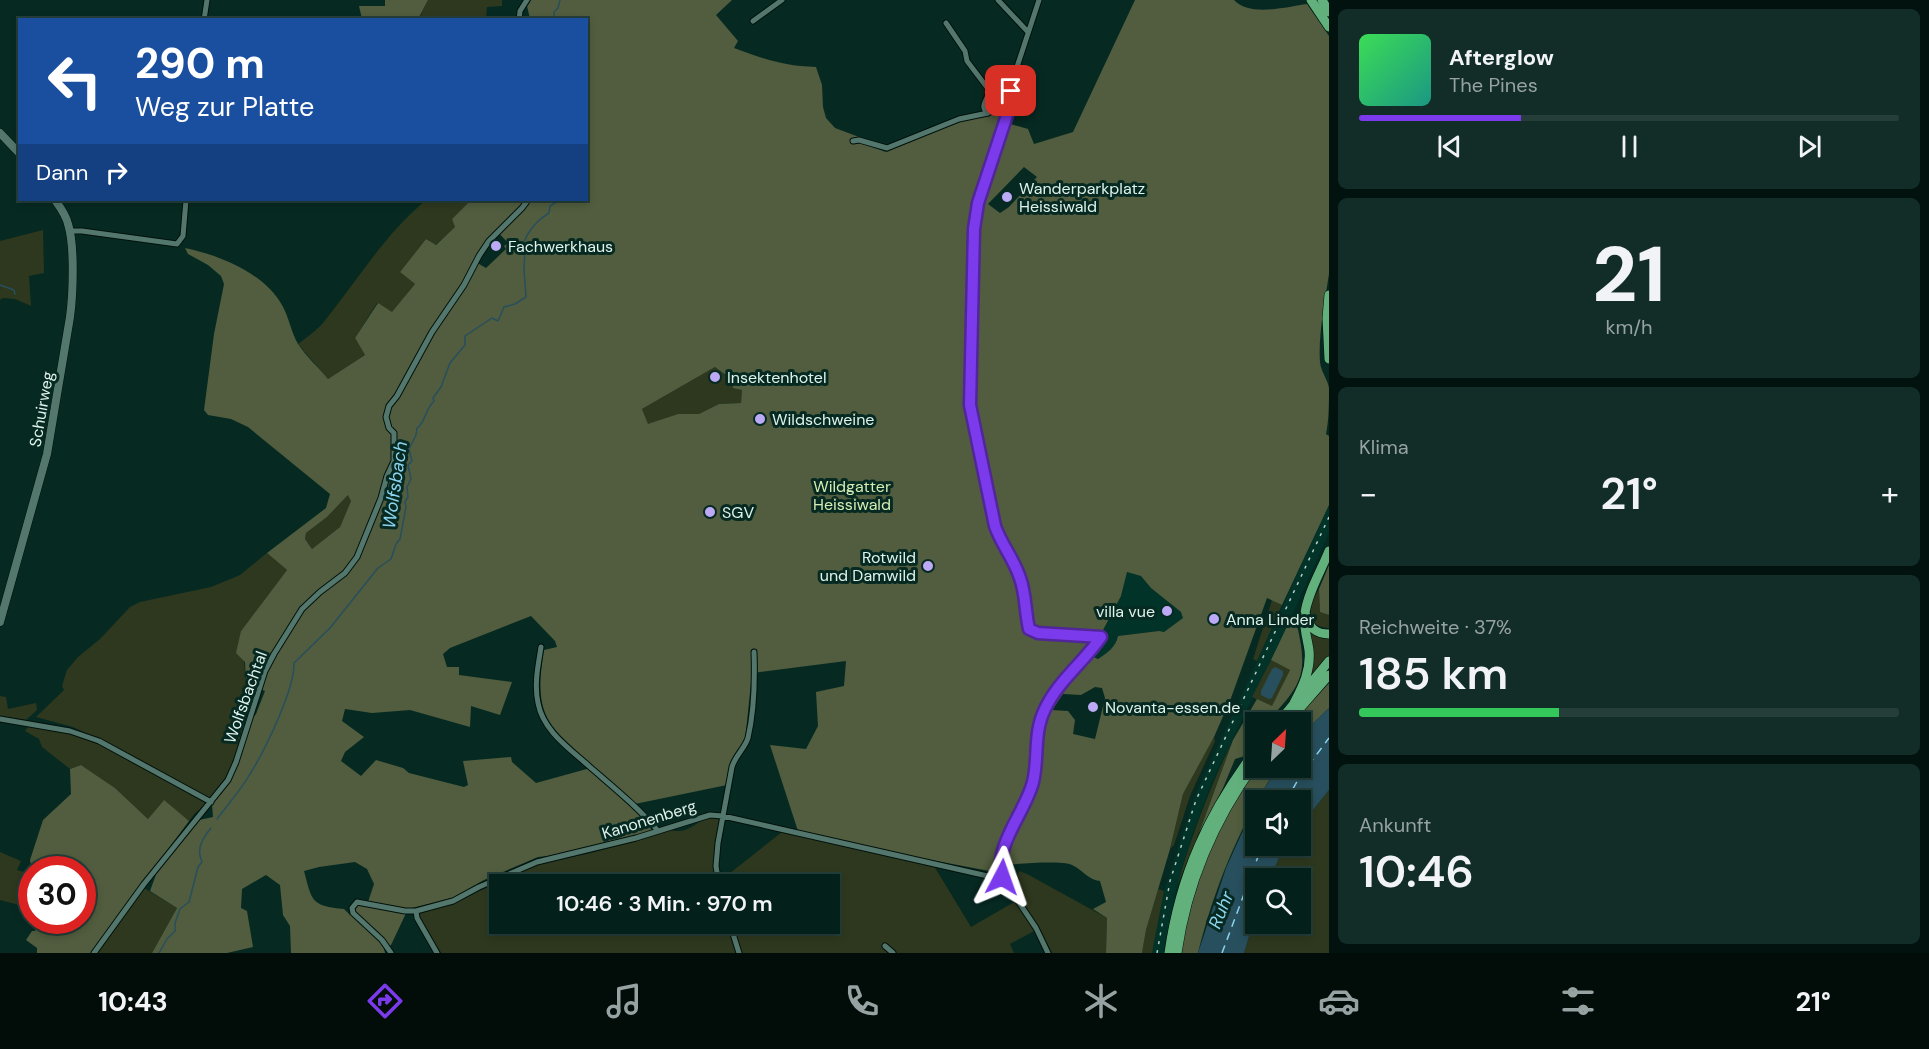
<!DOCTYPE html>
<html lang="de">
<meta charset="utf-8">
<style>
:root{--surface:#04201a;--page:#122d27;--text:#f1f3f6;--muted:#97a3a2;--line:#253e39;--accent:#7c3aed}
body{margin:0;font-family:"DM Sans",sans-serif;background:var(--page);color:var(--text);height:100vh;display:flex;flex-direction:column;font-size:22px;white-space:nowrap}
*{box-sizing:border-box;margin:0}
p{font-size:20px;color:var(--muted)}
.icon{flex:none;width:33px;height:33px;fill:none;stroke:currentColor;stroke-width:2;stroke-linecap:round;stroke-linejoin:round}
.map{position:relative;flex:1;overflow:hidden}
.drawer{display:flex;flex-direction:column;gap:9px;padding:9px;background:#02120e;width:600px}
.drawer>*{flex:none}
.hud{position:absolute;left:18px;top:18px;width:570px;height:183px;border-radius:0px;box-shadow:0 3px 9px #0003,0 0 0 2px var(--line);background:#1a4fa0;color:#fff;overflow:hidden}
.needle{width:39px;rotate:25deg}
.buttons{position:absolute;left:1245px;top:712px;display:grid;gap:12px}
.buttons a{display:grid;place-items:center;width:66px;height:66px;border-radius:0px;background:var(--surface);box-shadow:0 3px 9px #0003,0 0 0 2px var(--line);font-size:30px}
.speed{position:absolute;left:18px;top:856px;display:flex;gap:12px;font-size:30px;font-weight:700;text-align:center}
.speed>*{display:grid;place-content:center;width:78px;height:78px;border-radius:50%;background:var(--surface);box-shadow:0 3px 9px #0003,0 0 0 2px var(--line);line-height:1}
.speed .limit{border:9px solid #d22;background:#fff;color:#111}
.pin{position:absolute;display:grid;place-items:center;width:51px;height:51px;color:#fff;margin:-26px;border-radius:12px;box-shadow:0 3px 9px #0006}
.me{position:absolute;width:66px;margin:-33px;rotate:4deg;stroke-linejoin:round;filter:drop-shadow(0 0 4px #0008)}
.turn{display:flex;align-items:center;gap:21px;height:126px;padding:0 18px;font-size:27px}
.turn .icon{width:78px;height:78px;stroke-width:2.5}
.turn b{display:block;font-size:42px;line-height:51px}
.then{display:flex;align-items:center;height:57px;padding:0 18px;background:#0003;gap:12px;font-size:22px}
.big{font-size:45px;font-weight:600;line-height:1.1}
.drawer .card{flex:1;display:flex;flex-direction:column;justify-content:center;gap:9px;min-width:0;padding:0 21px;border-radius:9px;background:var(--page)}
.drawer .dial{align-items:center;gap:0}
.dial b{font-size:78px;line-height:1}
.song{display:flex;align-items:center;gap:18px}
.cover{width:72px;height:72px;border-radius:9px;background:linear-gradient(135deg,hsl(130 70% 55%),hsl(170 70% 35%))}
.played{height:6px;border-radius:3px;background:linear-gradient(90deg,var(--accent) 30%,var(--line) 30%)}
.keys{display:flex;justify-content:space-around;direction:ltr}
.heat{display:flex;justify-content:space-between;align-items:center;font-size:33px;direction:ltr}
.charge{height:9px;border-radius:4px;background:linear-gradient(90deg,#34c759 37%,var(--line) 0)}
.trip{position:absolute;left:489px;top:874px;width:351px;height:60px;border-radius:0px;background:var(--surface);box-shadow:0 3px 9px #0003,0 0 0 2px var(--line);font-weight:600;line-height:60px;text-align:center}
.tabs{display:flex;height:96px;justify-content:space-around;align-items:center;background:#020d0a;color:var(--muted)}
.tabs .icon{width:42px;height:42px}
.tabs .on{color:var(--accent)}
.tabs b{font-size:27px;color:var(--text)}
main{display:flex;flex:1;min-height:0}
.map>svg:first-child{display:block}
.built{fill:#013328}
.green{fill:#2e381e}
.forest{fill:#515d3e;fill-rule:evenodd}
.water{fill:#274f5d}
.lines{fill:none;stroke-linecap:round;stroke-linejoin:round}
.stream{stroke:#274f5d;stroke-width:1.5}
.ferry{stroke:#8cd4ee;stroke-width:1.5;stroke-dasharray:8 6;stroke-linecap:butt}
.minor-casing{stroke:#00110c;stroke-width:7}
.secondary-casing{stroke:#00110c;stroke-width:9}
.primary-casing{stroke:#00110c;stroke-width:10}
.minor{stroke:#54776d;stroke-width:5}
.secondary{stroke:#54776d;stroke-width:8}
.primary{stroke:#62b17d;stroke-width:9}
.rail{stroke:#b7cec6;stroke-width:1.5;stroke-dasharray:3 6;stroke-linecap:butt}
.route-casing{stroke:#51269a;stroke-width:15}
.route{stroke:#7c3aed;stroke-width:10}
.poi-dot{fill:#bcaaf6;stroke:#062a22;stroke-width:2}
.labels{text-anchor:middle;stroke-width:6;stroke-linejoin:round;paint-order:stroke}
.poi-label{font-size:16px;fill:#dff2eb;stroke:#062a22;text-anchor:start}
.street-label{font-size:16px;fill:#dff2eb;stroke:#062a22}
.park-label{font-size:16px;fill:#d5ecb2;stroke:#062a22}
.water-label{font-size:18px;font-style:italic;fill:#8cd4ee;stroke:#062a22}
</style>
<main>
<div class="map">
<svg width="1329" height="953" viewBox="0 0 1329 953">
<rect width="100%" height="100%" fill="#062a22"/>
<path class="built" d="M1329,505v28l-38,85 -79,164 -18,48 -17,56 -14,67h-11l12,-62 31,-95z
M1127,572l14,4 10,12 30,24 2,6 -19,15 -5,-2 -41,5 -3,9 -10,10 -7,4 -8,-3 17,-18 -5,-6 19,-36z"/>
<path class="green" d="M428,0h74v6l-15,1 -1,12 -68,1z
M426,200h45l-19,19 4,8 -21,18 -9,-6 -26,33 15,12 -23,29 -15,-10 -22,35 10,17 -37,24 -30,-35c8,-6 18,-13 25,-21 34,-42 61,-88 103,-123z
M43,230l1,43 -15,3 2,30 -16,-7 -12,-1 -3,2v-59z
M715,367l27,23 -1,13 -22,1 -19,10h-22l-30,11 -6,-16z
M349,494l2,7 -11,26 -28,22 -7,-10 1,-6 21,-16z
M267,553l20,17 -46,61 5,52 9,4 -23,80 -5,10 -17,21h-4l-106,-58 -27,-13 -37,-10 28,-27 -2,-4 5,-16 11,-13 22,-18 30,-32 10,-5 71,-15 29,-12z
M1319,589l1,23 9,3v13c-26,-1 -19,-24 -10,-39z
M1272,600l10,5 -25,56 -4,-2z
M1308,628l21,8v19l-19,24z
M1271,660l19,10 -18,37 -20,-10z
M0,696l6,1 2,12 28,-6 1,7 -11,10 -26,-4z
M33,726l38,7 27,10 107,60v3l-10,7 -6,8 -26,-20 -15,18 -33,-31 -34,-23 -11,4 -28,-22 -3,-8 -14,-8 3,-4z
M1214,737l1,4 -25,55 -16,49 -4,4 13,-55z
M1233,740l-34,93 -22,53c15,-51 32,-98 56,-146z
M1329,790v163h-85l11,-37 1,8h44v-45h-30l14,-33h16l1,-21z
M710,817l10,3c-3,22 -8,44 -2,65h-218v39h228l10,29h-297l-22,-36 2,-5 37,-10 53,-27 25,-10 59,-13 75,-22c18,5 25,-8 40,-13z
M782,832l152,34 37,61 45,-26 18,30 -24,13 4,9h-272l-10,-29h98v-39h-109l-1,-4z
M0,852l21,9 -4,9 14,4v34l-31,-8z
M1019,871l8,3 80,44 -1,35h-54l-14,-27 -34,-51 13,2z
M144,888l33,20 -25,45h-56z
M1158,889l6,2 -12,62h-10l4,-23z"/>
<path class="forest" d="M385,0h43l-10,19h-56l-3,-13h26z
M531,0h201l-16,15 22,26 -4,7c31,11 48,18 82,19l6,18 1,22 3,11 9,10 24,9 -1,5 28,10 75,-31 37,-7 9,9 21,6 6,15 39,-12 62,-132h99c15,17 52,7 73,4l22,32v238c-4,25 -11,63 -9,88 1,10 8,18 9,26 0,15 0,32 -3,46l3,2v69l-47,100 -15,-7 -36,100 -17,39 -31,57 -13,55 -24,81 -4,23h-36l1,-35 -14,-9 13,-7 -6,-21c-12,-1 -17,-11 -28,-16 -11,-5 -61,-1 -75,1l-2,6 -75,-14 -122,-27 -28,-86 36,4 12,-23 -2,-34 28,-6 2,-25 -94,12 -7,68 -18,44 -97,20 20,20 1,5 -10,4 -83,21 -20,2 -54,23 -32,18 -44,11 -17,36 -7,4 1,4h-94l-1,-27 -7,-11 -3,-30 -14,-10 -24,14 -1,19 6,3 6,36 -26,6h-75l25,-45 -27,-17 8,-22 29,-38 12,-11 14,-3 -1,-13 17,-21 21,-62 6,-7 9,-23 -19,-8 -1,-21 -9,-9 5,-22 46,-61 -20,-17 59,-45 4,-14 -82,-67 -17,-8 -23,-4 -4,-5 10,-76 10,-50 -3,-8 -13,-11 -20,-11 -3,-6c34,7 79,25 97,57 7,12 9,27 16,39 8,12 21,24 30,35l37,-24 -10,-17 23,-35 14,9 23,-28 -15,-12 26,-33 10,6 19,-18 -3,-8 19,-19h115v-180l-56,-1 -3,-13zM1024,167l13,10 -28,30 -9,6 -12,-9zM496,230l12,13 -4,3 2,3 -20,19 -12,-7 7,-13zM715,367l17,13 1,8 9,2 -1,13 -22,1 -20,10h-21l-30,10 -6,-15zM348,495l3,6 -11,26 -28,22 -7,-10 1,-6 21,-16zM1127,572l14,4 10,12 30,24 2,6 -19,14 -5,-1 -41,5c-2,11 -11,17 -20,23l-7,-3 16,-18 -5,-6 19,-36zM531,616l24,25 2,6 -13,3c-11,66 3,75 50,117l-58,16 -24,-21 -1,-5 -48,4 5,24 -4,2 -55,-14 -6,-5 -27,-8 -15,16 -20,-15 4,-9 19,-15 -22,-16 3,-12 27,4 38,-3 60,17 1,-21 29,9 12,-33 -53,-7v-8h-12l-4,-13 7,-6zM1095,687l7,1 3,10 -10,41 -22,-5 2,-14 -7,-9 -16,-1 11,-16 18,1zM355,862l12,7 7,15 -7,21 -9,-2 -8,12 -6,-6c-33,-3 -32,-8 -40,-38l15,-4z
M1329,565v50l-9,-3 -1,-23z
M1291,618l5,3c13,54 7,62 -30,102h-10l-1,13 -10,20 -10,3 -12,29 -24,45 34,-93 24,-41 15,7 18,-36 -19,-10z
M1329,683v25l-28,27 -1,-12h-7z
M81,765l34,23 33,31 16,-19 25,21 -98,132h-54v-5l-11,-8 6,-9h3l2,-10h45v-51h-50l-2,-10 13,-40 28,-26 -1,-25z
M1257,768h20c-36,55 -63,120 -79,185h-17c12,-66 34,-132 76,-185z"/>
<path class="water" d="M1275,667l8,4v4l-11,23 -3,1 -8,-4v-4l11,-22z
M1329,708v82l-28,35 -1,-24h-43l20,-33h23l1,-33z
M1255,804l1,42h28l-14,33h-14l-1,37 -11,37h-46l28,-85z"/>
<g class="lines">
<path class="stream" d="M554,20v-8l4,-4 2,-8
M0,285l14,5 1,4
M217,819c11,-15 24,-29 33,-45 14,-22 45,-85 44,-111l36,-35 48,-60 13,-9 5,-15 4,-5 6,-32 -1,-5 3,-5 -1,-10 4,-8 -3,-14 4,-4 -3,-12 7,-14 1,-7c9,-6 8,-19 17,-27l-1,-3 8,-11 9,-24 15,-18v-9l27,-18 6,3 6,-14 11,-3 11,-7 -2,-27 1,-22 -2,-4c5,-13 14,-24 26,-31l1,-7 10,-6
M159,953l8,-14 8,-8v-8l5,-14 9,-7 9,-35 4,-5c-6,-13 0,-23 9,-34"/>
<path class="ferry" d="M1286,801l13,-23 30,-40
M1222,953l40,-107"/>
<g class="minor-casing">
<path id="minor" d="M998,0l30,32
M1039,0l-26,79 -5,33 -30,91 -3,15 -5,188 25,120c6,18 19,33 25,52 6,16 4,34 9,51l9,4 63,4 -44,53 -12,19 -8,29 -4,45 -14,29 -18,48 -1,8 2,9 34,51 12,25
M204,20l3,-20
M519,20l1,-9 7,-11
M753,21l29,-21
M946,23l19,28 2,10 22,29c0,10 -11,15 -1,23
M853,141l6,-1 28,8 72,-29 29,-6 22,-16
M70,231h12l95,13 6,-8 3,-36
M541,647c-3,19 -7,37 -3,56 5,28 32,46 52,64 23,20 48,40 68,64
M0,719l70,12 29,10 112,61
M719,885l-3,-19 2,-23 14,-76c3,-11 13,-19 16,-29 6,-26 7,-59 6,-86
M416,911l1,7 20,35
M730,924l9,29
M885,946l8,7
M94,953l50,-69 84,-104 8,-18 29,-91 9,-17 28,-45 18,-17 25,-19 12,-16 24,-59 6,-22 7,-15v-28l-5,-5 -3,-11 3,-11 8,-10 35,-64 32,-47 15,-29 10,-15 33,-33 6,-8
M391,953l-9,-13 -29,-27 -1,-5 5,-6 48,9h11l37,-10 26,-14 58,-25 99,-24 74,-23 13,1 269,61h10"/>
</g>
<g class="secondary-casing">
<path id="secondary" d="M0,133l20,21
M0,622l47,-168 23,-137c3,-23 5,-71 -2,-93 -2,-9 -8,-17 -13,-24"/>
</g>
<g class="primary-casing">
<path id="primary" d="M1311,0l18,27
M1322,0l7,12
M1329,295l-2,23 2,41
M1306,615c3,12 9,19 23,19
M1294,703c9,-17 17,-33 15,-53 -2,-13 -6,-24 -4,-37 3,-21 16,-42 24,-62
M1278,723l51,-62
M1287,723l42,-48
M1169,953c11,-78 40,-141 87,-203
M1177,953c10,-71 37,-133 79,-191"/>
</g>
<use href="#minor" class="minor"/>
<use href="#secondary" class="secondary"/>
<use href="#primary" class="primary"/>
<path class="rail" d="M1157,953l13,-72 26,-81 133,-283"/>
</g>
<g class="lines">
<g class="route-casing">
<path id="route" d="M1002,877c-8,-32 24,-66 31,-95 6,-24 0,-49 12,-73 13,-28 39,-47 56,-72l-63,-4 -9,-4c-4,-17 -3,-35 -9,-51 -6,-19 -19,-34 -25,-52l-25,-121 4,-176 4,-26 30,-91 3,-21"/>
</g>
<use href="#route" class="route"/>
</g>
<g class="poi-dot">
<circle cx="1007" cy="197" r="6"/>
<circle cx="496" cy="246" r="6"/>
<circle cx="715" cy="377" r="6"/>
<circle cx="760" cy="419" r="6"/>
<circle cx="710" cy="512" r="6"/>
<circle cx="928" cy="566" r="6"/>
<circle cx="1167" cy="611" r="6"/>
<circle cx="1214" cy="619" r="6"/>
<circle cx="1093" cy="707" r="6"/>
</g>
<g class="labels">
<g class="poi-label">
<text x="1019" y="194">Wanderparkplatz<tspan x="1019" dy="18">Heissiwald</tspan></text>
<text x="508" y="252">Fachwerkhaus</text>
<text x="727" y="383">Insektenhotel</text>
<text x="772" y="425">Wildschweine</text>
<text x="722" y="518">SGV</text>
<text x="916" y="563" text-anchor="end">Rotwild<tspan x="916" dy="18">und Damwild</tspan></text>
<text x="1155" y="617" text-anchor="end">villa vue</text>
<text x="1226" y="625">Anna Linder</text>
<text x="1105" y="713">Novanta-essen.de</text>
</g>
<g class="street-label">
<text transform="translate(41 409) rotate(-80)" y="6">Schuirweg</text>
<text transform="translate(245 697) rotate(-70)" y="6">Wolfsbachtal</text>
<text transform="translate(649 819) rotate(-17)" y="6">Kanonenberg</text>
</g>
<g class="park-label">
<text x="852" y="492">Wildgatter<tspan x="852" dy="18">Heissiwald</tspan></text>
</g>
<g class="water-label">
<text transform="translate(395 485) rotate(-82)" y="6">Wolfsbach</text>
<text transform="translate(1221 910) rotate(-68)" y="6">Ruhr</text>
</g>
</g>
</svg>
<div class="buttons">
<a><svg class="needle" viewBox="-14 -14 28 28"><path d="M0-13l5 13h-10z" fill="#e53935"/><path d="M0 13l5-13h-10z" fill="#97a3a2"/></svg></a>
<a><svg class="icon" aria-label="sound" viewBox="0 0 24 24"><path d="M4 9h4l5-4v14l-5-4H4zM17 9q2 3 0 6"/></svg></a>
<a><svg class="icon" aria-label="search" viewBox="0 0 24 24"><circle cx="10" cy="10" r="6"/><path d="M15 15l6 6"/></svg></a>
</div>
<div class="speed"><div class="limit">30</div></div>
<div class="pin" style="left:1011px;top:91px;background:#d93025"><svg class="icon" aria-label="arrive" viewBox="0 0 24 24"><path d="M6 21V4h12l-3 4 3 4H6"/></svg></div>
<svg class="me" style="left:1002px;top:877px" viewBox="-20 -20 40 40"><path d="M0-17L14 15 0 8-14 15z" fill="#7c3aed" stroke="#fff" stroke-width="4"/></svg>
<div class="trip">10:46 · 3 Min. · 970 m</div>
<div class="hud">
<div class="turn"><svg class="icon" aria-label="left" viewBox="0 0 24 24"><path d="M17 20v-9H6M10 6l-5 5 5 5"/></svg><div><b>290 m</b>Weg zur Platte</div></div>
<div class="then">Dann<svg class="icon" aria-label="right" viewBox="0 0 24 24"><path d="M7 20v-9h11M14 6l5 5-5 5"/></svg></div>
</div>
</div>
<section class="drawer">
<div class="card">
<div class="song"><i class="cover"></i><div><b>Afterglow</b><p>The Pines</p></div></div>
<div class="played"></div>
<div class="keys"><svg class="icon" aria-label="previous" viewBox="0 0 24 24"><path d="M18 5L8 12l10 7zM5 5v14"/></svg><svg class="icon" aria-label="pause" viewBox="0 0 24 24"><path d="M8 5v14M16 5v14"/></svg><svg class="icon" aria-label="next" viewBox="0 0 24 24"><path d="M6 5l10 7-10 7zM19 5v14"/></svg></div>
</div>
<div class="card dial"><b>21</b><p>km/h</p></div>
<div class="card"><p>Klima</p>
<div class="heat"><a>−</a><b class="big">21°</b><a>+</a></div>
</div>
<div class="card"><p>Reichweite · 37%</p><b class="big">185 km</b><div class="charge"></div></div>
<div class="card"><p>Ankunft</p><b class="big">10:46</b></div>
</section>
</main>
<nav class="tabs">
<b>10:43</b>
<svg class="icon on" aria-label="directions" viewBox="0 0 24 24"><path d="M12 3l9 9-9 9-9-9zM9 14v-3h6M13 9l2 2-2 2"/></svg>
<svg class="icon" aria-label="music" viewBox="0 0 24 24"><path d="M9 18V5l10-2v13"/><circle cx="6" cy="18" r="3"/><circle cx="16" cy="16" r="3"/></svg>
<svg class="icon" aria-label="phone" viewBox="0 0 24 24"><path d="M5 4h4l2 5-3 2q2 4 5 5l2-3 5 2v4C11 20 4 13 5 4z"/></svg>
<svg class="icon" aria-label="climate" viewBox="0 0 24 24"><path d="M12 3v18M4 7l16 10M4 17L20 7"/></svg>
<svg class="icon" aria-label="car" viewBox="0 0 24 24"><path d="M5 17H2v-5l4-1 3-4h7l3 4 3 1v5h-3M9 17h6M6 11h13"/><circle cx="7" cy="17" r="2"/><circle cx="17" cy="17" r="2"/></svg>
<svg class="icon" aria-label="filters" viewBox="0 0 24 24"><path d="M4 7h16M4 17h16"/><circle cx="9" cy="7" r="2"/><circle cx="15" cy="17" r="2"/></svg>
<b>21°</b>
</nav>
